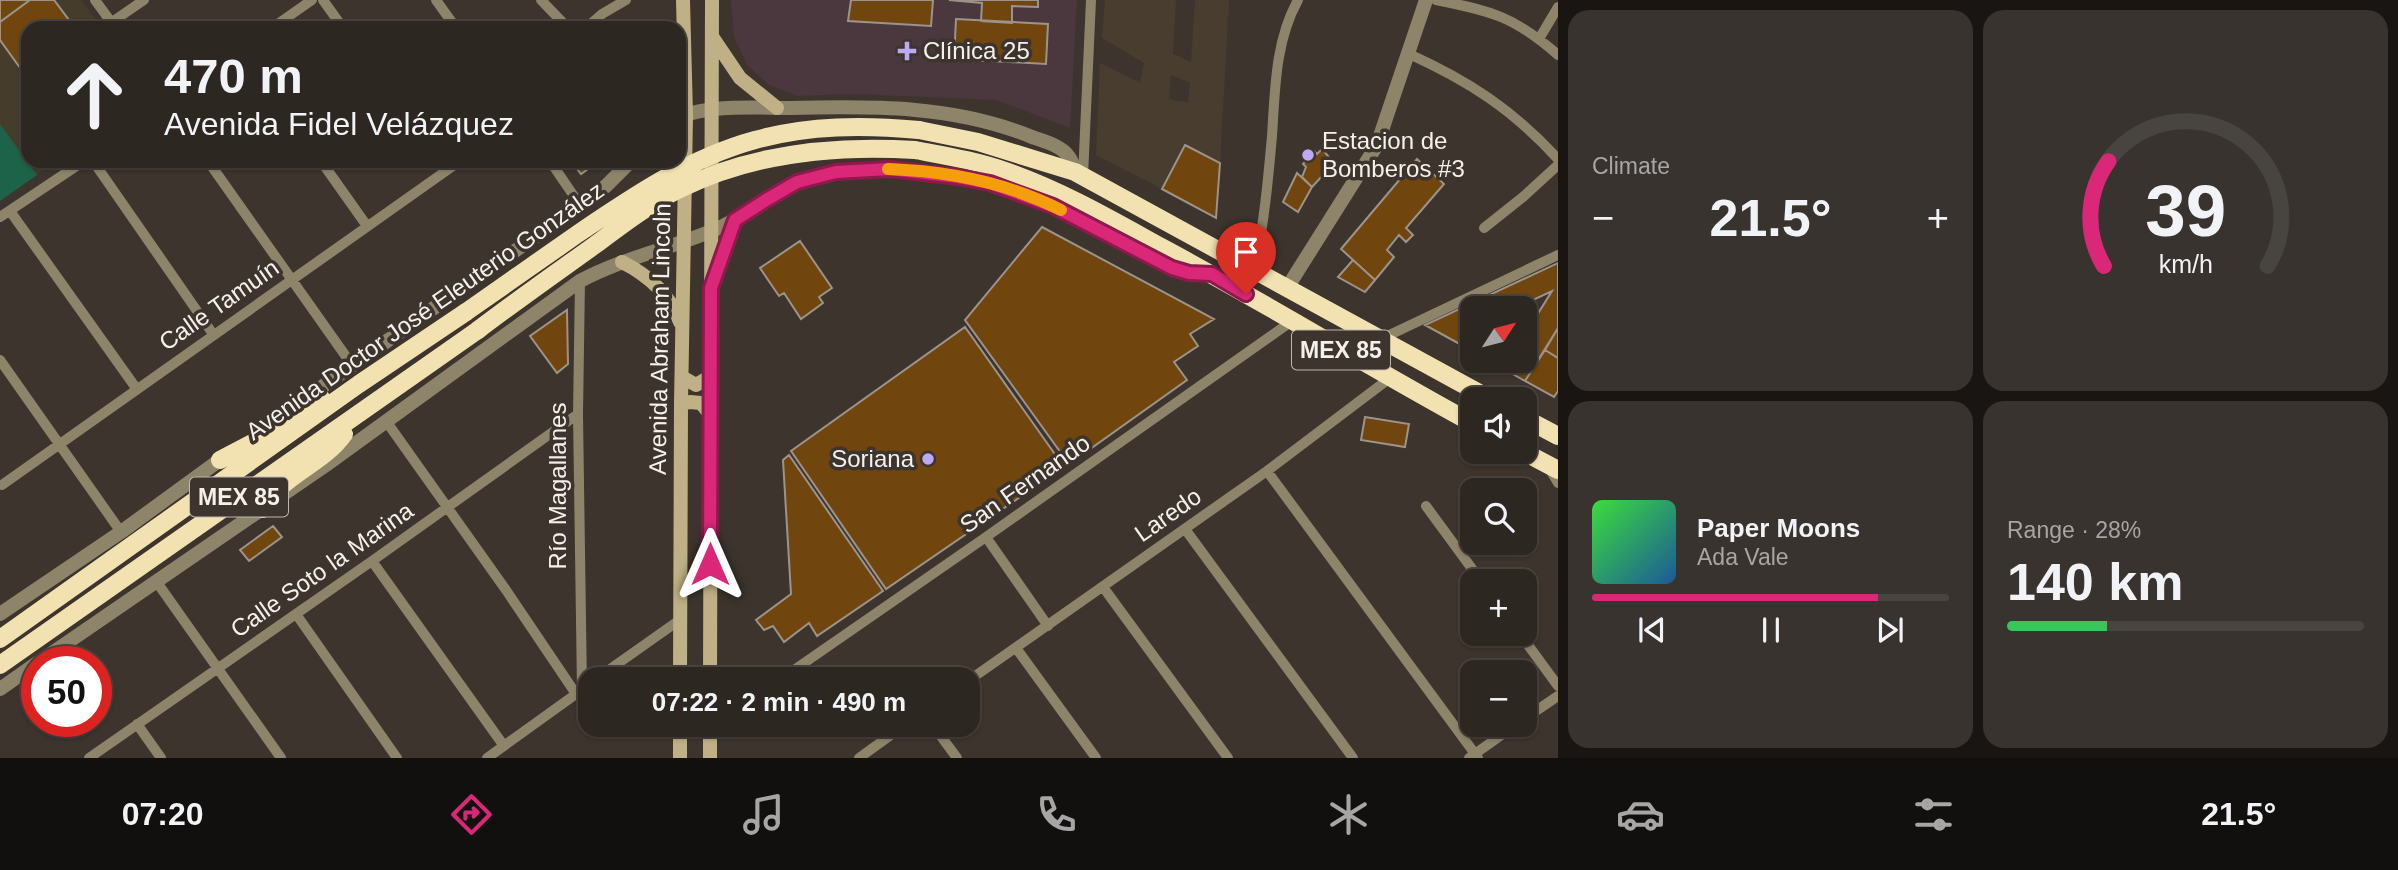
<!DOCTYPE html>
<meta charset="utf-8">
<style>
:root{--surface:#2d2722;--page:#39332f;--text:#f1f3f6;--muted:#a7a5a5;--line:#484440;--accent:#db2777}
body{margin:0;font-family:Helvetica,sans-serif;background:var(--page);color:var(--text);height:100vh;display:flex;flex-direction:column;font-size:26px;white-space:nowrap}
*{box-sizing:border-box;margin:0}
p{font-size:23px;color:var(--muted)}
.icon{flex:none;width:38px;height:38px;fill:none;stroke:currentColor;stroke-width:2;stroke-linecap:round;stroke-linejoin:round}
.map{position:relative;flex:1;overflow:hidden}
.sheet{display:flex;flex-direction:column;gap:10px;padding:10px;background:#191513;width:840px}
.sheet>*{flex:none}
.guide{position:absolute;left:21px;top:21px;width:665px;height:147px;border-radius:21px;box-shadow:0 2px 5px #0004,0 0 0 2px var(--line);background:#2d2722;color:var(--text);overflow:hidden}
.needle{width:46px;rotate:54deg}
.tools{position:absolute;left:1460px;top:296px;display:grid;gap:14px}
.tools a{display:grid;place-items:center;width:77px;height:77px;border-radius:14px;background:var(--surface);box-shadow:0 2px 5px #0004,0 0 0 2px var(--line);font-size:35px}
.speed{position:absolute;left:21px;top:646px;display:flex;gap:14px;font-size:35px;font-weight:700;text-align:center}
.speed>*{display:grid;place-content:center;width:91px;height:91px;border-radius:50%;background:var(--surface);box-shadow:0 2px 5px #0004,0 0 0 2px var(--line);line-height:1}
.speed .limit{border:10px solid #d22;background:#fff;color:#111}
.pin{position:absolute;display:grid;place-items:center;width:60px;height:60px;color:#fff;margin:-72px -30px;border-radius:50% 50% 50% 0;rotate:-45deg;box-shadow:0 0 7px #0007}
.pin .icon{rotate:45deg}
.me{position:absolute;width:77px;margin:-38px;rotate:0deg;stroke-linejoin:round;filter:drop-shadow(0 0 5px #0008)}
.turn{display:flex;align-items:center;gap:24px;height:147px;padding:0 28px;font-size:32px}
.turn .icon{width:91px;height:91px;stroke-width:2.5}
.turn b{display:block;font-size:49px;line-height:60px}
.big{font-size:52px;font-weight:700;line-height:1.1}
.sheet .card{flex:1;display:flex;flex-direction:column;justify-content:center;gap:10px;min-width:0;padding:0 24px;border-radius:21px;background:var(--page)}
.sheet .dial{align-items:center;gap:0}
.dial svg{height:182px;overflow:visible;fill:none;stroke:var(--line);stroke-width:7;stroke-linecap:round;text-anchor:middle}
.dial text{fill:var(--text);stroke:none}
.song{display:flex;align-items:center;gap:21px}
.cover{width:84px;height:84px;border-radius:10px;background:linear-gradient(135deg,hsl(120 70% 55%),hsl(210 70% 35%))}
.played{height:7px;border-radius:4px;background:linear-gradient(90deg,var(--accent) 80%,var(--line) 80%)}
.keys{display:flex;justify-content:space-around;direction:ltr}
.heat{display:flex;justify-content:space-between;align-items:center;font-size:38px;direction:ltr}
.charge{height:10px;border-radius:5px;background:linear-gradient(90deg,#34c759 28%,var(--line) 0)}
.sheet .tiles{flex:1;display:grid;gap:10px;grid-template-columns:repeat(2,1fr)}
.trip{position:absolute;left:578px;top:667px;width:402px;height:70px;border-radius:21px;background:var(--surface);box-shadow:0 2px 5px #0004,0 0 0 2px var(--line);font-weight:700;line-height:70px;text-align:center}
.tabs{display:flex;height:112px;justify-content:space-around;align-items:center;background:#12100e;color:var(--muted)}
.tabs .icon{width:49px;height:49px}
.tabs .active{color:var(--accent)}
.tabs b{font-size:32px;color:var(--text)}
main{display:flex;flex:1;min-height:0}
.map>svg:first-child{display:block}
.built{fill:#493d30;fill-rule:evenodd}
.education{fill:#463c2c}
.medical{fill:#4b373e}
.green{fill:#1d6349}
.building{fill:#70460e;stroke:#9c948b;stroke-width:2}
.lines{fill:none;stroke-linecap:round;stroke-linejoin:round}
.minor{stroke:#8d846a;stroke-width:10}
.tertiary{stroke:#8d846a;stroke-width:14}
.secondary{stroke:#bfb085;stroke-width:14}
.trunk{stroke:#f2e2b2;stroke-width:18}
.trunk-bridge{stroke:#f2e2b2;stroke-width:18}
.route-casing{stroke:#8e194d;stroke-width:18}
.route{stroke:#db2777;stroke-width:12}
.slow{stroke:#f59e0b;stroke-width:12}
.poi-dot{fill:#bea9f5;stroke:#3c342d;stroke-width:2.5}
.labels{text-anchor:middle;stroke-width:7;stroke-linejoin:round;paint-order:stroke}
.shield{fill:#3c342d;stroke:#beb8b3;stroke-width:2}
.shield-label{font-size:23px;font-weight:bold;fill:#f5f0ec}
.poi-label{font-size:24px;fill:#f5f0ec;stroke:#3c342d;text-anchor:start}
.street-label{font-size:24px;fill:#f5f0ec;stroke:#3c342d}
</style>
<main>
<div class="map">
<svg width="1558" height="758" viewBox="0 0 1558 758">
<rect width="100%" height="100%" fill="#3c342d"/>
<path class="built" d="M1105,0h71l-3,54 18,8 4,-62h34l-9,163 -35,-18 -23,44 -66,-34 4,-92 40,20 4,-20 -42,-25zM1171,75l19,8 -2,19 -12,-1 -7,-3z"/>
<path class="education" d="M0,0h81l21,28h-74v133h28l-56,40z"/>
<path class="medical" d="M731,0h346l-7,128 -73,-28 -143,-6 -57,2 -28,-11 -22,-20 -13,-28z"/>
<path class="green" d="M0,124l37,51 -37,26z"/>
<path class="building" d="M0,0h30l-30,22z
M30,0h24l18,24 -3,4h-41v51l-28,-39v-18z
M851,0h82l-2,26 -83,-5z
M949,0h89v7l-26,-1v17l-31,-2 1,-18z
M956,19l92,5 -2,40 -92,-5z
M1185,145l35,18 -4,55 -54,-29z
M1322,149l12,14 -22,24 -10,-10 4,-10 -3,-3 11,-13 3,3z
M1417,159l27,25 -38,44 7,7 -7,7 -7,-7 -12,15 7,7 -19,23 -34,-31z
M571,161h28l-18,13z
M1297,173l15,14 -14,25 -15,-10z
M1042,227l172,92 -24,15 8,12 -24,16 13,18 -118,84 -104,-144z
M800,241l32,47 -13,9 4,6 -22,16 -17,-26 -5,3 -19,-28z
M1353,260l22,20 -10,12 -27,-15z
M1558,263v65l-33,53 -21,-12 5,-9h15v-24l28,-45 -36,17h-44v20l-9,4 9,6 -5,10 -42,-23z
M567,310l1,54 -11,9 -27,-37z
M965,327l99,140 -178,122 -95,-138z
M1558,328v30l-13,-8z
M1545,350l13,8v33l-4,6 -29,-16z
M1365,417l44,7 -4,23 -44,-7z
M789,455l94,136 -66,45 -8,-13 -25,19 -11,-16 -9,4 -8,-10 35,-26 -8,-134z
M273,526l9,11 -33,24 -9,-11z"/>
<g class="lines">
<path class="minor" d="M95,0l19,26
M323,0l20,28
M436,0l20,28
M541,0l27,28
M1436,0c56,11 79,17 122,55
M112,22l32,-22
M272,28l40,-28
M586,28l16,-14 24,-14
M1539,39l19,-32
M1407,53c62,28 105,56 151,106
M93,161l120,173
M208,161l144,204
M321,161l46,65
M550,161l30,44
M1083,176l8,-176
M10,211l126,177
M0,217l84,-56
M1484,228l39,-31 35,-32
M1254,270c10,-45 14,-89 18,-134 3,-45 3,-95 26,-136
M580,281l-2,133 4,275
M1381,339l177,-84
M0,360l121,172
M386,421l120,169 70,104
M1548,466l10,17
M1267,471l211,287
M2,485l458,-324
M1426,506l55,75
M1185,529l168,229
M986,537l62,89
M372,561l132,185
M156,581l125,177
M1103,587l125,171
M296,614l101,144
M1520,634l38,52
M1016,648l80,110
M596,679l85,-60
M781,679l205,-142 306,-216
M968,681l299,-210 123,-93
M1524,719l34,-23
M137,724l24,34
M932,724l25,34
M89,758l283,-197 206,-147
M487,758l103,-74
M859,758l47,-34
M1469,758l48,-34"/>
<path class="tertiary" d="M679,117c33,-13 76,-9 111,-9 83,-2 164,-3 242,29 12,4 30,9 37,20 3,4 5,11 6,15
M1287,288l90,-143 49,-145
M299,403l281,-198 26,-19 25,-25
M0,614l121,-82 107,-78
M39,662l287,-197 254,-184c43,-23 89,-32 134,-51 36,-15 64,-44 102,-54 28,-8 61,-8 90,-6 27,2 57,5 84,13 65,17 122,55 182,85l17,5 22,1
M0,689l37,-26"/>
<path class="secondary" d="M713,38l27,40 37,30
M622,262c26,13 47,31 58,60
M715,276l20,-56
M682,377l14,8 15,-9
M681,404l9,-2 11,1 9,11
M680,679l1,-275 5,-289 -3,-115
M710,679l2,-679
M680,758v-34
M710,758v-34"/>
<path class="trunk" d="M919,130l59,12 97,30 415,227
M915,150c32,6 63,11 93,22 54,19 104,48 153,75 105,56 206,119 311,176
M1524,418l34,18
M1524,452l34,18
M220,460l40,-21 61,-41
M263,509c18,-34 59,-44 81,-75
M0,639l359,-255 107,-72
M0,665l478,-335"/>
<path class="trunk-bridge" d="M466,312c37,-26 73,-51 110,-77 56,-38 113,-77 179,-95 54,-15 109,-15 164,-10
M478,330c38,-29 78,-57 117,-85 27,-20 54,-41 85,-56 73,-36 156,-44 235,-39"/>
</g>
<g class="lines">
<g class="route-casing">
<path id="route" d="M710,564l1,-276 24,-68 31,-20 31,-18 39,-10 54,-3 68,8 32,6 63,23 119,62 17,5 23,1 34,20"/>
</g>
<use href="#route" class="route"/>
<path class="slow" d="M888,169c59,2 120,14 173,41"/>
</g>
<g class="poi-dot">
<path d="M903.5 40.5h7v7h7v7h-7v7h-7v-7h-7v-7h7z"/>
<circle cx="1308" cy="155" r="7"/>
<circle cx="928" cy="459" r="7"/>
</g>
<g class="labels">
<g class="shield">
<rect x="1292" y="330.5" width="98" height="39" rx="5"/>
<rect x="190" y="477.5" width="98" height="39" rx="5"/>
</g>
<g class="shield-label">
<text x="1341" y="358">MEX 85</text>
<text x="239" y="505">MEX 85</text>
</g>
<g class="poi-label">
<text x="923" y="59">Clínica 25</text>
<text x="1322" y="149">Estacion de<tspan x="1322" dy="28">Bomberos #3</tspan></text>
<text x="914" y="467" text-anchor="end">Soriana</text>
</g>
<g class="street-label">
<text transform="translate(219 305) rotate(-35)" y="8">Calle Tamuín</text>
<text transform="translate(425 311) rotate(-35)" y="8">Avenida Doctor José Eleuterio González</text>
<text transform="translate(660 339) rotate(-89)" y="8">Avenida Abraham Lincoln</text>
<text transform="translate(1025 484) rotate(-35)" y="8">San Fernando</text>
<text transform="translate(558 486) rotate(-90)" y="8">Río Magallanes</text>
<text transform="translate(1168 515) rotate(-35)" y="8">Laredo</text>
<text transform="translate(322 570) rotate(-35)" y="8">Calle Soto la Marina</text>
</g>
</g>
</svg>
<div class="tools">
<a><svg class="needle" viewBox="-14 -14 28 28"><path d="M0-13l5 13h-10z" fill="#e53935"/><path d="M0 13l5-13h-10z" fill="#a7a5a5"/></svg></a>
<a><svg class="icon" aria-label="sound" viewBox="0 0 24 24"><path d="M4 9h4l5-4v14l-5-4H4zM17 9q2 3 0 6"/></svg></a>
<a><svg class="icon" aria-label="search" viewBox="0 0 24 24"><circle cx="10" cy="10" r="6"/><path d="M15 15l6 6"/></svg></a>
<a>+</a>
<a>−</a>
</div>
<div class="speed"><div class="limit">50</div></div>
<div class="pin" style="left:1246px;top:294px;background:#d93025"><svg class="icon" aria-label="arrive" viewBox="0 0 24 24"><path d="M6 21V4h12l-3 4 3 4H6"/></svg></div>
<svg class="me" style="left:710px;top:564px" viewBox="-20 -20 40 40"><path d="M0-17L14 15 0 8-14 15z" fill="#db2777" stroke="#fff" stroke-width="4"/></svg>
<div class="trip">07:22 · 2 min · 490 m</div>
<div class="guide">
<div class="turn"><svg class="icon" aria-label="ahead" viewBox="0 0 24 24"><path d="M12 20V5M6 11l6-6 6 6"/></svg><div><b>470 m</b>Avenida Fidel Velázquez</div></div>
</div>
</div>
<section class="sheet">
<div class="tiles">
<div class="card"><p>Climate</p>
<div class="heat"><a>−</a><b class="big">21.5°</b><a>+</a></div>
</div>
<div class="card dial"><svg viewBox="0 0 100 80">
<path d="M14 69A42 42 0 1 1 86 69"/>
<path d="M14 69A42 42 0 0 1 16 23" stroke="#db2777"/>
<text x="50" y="56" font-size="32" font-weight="700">39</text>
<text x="50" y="72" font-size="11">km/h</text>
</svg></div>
<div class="card">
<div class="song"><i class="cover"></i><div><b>Paper Moons</b><p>Ada Vale</p></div></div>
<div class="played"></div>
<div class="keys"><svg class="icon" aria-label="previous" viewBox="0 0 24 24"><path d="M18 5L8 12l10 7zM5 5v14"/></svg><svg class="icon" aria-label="pause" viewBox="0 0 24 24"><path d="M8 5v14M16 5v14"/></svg><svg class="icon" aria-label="next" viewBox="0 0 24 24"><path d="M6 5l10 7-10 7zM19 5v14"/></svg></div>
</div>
<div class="card"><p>Range · 28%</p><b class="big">140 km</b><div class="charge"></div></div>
</div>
</section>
</main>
<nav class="tabs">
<b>07:20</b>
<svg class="icon active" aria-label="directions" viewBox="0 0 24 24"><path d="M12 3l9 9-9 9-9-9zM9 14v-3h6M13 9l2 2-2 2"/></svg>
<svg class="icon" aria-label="music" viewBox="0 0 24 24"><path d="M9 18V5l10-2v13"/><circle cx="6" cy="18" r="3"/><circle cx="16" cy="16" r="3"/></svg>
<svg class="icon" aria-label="phone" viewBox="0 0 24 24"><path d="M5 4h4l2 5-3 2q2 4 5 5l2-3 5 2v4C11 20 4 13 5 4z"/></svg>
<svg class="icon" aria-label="climate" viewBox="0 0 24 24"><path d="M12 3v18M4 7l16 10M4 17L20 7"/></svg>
<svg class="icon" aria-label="car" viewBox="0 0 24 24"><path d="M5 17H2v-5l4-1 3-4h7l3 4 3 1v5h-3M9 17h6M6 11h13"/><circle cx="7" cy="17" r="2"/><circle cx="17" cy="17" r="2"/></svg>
<svg class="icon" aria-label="filters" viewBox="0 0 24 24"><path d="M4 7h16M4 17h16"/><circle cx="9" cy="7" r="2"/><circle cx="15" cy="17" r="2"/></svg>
<b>21.5°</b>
</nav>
